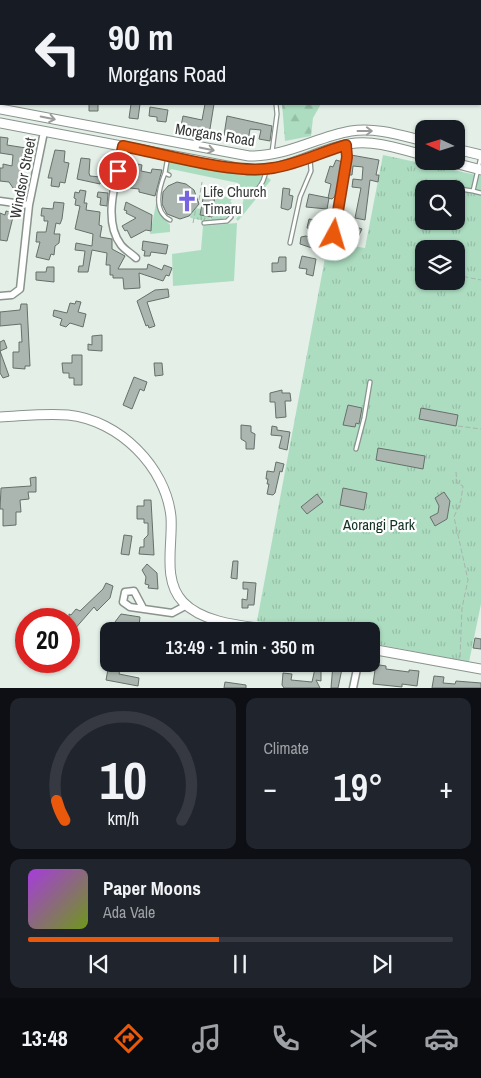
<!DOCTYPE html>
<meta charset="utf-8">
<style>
:root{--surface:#171b24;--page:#20242c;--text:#f1f3f6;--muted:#9ea1a6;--line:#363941;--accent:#ea580c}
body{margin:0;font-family:"Archivo Narrow",sans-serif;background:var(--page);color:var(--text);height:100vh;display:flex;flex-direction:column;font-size:19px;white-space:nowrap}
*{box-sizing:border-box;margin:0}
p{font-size:16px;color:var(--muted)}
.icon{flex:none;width:28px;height:28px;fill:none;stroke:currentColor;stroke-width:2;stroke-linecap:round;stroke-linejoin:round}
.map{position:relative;height:688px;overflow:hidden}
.details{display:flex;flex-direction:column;gap:10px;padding:10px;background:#0d0f14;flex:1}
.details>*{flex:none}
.guide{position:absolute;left:0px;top:0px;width:481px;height:105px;box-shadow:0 1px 4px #0004;background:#171b24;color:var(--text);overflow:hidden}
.needle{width:32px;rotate:274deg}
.controls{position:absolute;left:415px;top:120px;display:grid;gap:10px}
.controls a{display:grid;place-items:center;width:50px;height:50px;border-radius:10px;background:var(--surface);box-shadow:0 1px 4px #0004;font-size:25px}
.speed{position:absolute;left:15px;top:608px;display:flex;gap:10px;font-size:25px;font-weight:700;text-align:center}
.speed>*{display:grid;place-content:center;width:65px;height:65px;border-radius:50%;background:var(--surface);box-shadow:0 1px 4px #0004;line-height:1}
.speed .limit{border:8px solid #d22;background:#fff;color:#111}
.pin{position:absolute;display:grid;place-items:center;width:42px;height:42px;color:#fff;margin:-21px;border:2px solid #fff;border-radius:50%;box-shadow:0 1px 5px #0007}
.me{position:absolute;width:55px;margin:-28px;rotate:6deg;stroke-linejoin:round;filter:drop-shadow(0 0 4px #0008)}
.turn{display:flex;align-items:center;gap:18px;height:105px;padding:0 25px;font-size:22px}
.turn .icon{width:65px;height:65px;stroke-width:2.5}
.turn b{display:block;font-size:35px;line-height:42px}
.big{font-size:38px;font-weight:600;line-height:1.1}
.details .card{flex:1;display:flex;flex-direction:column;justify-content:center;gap:8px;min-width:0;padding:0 18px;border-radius:10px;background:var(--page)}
.details .dial{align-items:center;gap:0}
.dial svg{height:130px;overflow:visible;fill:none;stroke:var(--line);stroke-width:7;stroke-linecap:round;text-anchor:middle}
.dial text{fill:var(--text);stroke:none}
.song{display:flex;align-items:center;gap:15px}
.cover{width:60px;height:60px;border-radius:8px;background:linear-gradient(135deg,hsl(280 70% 55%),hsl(80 70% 35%))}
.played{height:5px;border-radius:2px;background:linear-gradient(90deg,var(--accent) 45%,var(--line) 45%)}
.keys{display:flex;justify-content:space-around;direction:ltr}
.heat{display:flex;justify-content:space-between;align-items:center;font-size:28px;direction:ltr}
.details .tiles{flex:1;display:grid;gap:10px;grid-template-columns:1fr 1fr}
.card:last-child{grid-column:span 2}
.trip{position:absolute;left:100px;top:622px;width:280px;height:50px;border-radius:10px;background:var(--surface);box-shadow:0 1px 4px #0004;font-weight:600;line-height:50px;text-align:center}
.tab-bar{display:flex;height:80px;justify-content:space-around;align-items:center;background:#090b0e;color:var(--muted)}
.tab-bar .icon{width:35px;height:35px}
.tab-bar .on{color:var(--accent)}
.tab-bar b{font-size:22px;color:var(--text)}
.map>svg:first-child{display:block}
.green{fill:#adddc1}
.forest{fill:url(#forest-firs)}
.park{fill:url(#park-tufts);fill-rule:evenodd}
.building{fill:#aab6af;stroke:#66706a}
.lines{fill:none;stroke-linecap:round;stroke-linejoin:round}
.lane-casing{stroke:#89948d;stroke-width:5.5}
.street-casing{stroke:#89948d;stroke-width:9}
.secondary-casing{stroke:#89948d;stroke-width:11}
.path{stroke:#a9b3ac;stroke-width:1;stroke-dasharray:5 2.5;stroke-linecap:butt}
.lane{stroke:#fff;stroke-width:3}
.street{stroke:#fff;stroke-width:6}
.secondary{stroke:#fff;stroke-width:9}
.oneway{stroke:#9a9c9a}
.route-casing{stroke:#983908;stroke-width:12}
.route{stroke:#ea580c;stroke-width:9}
.labels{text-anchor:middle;stroke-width:4.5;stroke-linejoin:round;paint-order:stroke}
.street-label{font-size:15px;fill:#343936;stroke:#fff}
.poi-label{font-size:15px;fill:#343936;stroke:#fff;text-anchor:start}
.park-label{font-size:15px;fill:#123322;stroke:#fff}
</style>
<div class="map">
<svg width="481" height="688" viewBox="0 0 481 688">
<defs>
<pattern id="forest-firs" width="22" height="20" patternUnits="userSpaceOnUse" patternTransform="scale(1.25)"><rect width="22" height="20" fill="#adddc1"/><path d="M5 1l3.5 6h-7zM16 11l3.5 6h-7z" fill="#95bea6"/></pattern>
<pattern id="park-tufts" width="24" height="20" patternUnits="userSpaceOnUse" patternTransform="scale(1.25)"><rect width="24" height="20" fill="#adddc1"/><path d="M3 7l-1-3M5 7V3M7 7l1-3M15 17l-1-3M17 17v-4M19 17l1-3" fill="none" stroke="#95bea6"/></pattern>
</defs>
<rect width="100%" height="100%" fill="#e3efe7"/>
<path class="green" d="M168,161l68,13 26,1 1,2 -7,12 -11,4 -5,-2 -2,-8 -67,-14 -3,4z
M267,177l4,3 -33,41 -2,-2 5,-6 3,-16 11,-3z
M215,195l20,3 -5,3 2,2 -8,11 4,3 -18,5z
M157,199l2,14 11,12v7l-20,2z
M237,223l-3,58 -61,5 -1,-32 29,-4 2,-24z"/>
<path class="forest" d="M282,104h39l-8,14 -2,18 -26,5z"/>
<path class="park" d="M383,155l98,21v428l-12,58 -98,-19v-12h-61l-53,-10 71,-379 37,6zM424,189h32v32h-32zM424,249h32v32h-32z
M195,208l6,1 -1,6 10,2 -1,5 -18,-4 -2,-2z"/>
<path class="building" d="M89,104h9v7h-9z
M131,104h9l-2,15 -9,-1z
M205,104h9l-5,31 -11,-2 1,-5 -18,-2 2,-10 19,4z
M150,107l18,3 -2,12 -9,-1v-4l-8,-1z
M227,116l45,10 -2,15 -11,-2 2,-9 -11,-1 -2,12 -11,-1v-4l-13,-1z
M0,137l8,1 -1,7 19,3 -6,26h3l-1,13 -9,1 -4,-6 -9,-1v-13h3v-4l9,2 1,-11 -13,-2z
M55,150l10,1 -1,11 5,1 -4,20 -5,-1 -1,5 -8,-1 1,-8h-4z
M351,155l28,5 -3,15h3l-1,7 -8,-2 -5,40 -10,-2 6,-30 -9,-1 1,-8 9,1 1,-13 -10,-1 -1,9h-4z
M107,156l7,2 -3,16 -6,-1z
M81,158l9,1 -1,14 1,3 11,1 -1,7 -23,-5z
M336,160l7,2 -8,34 -3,3 -4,-1 3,-14 -6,-2 5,-16 3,1z
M133,163l9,2 -1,6 10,2 1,-4 10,1 -7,26 -16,-4v-3l-9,-1 2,-10h-4l2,-13 3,1z
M177,182l9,2 8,6 5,14 -10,12 -9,3 -13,-5 -5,-10 1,-12 5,-6z
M283,188l7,1 -1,6 4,1 -2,12 -3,2 -7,-2z
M80,190l6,1 -2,12h3l-1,7 14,2 -1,13 3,1 -2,11 12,2v10l13,7 -7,13h29l1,-5 14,6 2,-5 8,3 -3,8 -3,-1 -3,6 -24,-8 1,15 -16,1 -1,-11h-10v-3h-3v-10h-4l1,-12 -15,-3 -4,22h-10l1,-6h4l2,-15 -10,-1 1,-7 16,3 1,-12 -18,-5 5,-23 -5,-1 1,-6 -2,-1 1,-6 4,1z
M98,192l10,1 -1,13 -7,-1 1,-7 -4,-1z
M204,193l11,2 -3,22 -12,-2z
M309,194l20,4 -2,11 -21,-2z
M54,202l10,1 -2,16 -2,5 -4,-1 -2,11h6l-1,9 -4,3 -1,9 -3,-1 -2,6 -13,-3 4,-15h-4l1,-10h9l2,-11h-4v-5h-3l1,-8 11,1z
M126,202l26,13 -1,16 -5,-1 -15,8 -4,-8 -2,1 -3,-5 14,-8 -10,-5 1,-2 -3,-1z
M6,211l8,2 -7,28 -7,-1v-27l5,2z
M309,219l13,2 -1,9 -14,-2z
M342,222l20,7 -4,8 -18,-5z
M306,236l15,5 -3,9 -18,-6 1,-7z
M143,241l25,4 -2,9 -15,-2 -1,4h-6l1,-5 -3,-1z
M302,256l14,3 -3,17 -7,-2 1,-5 -8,-1z
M279,257h7v14l-14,1v-9h6z
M47,267h7v15l-18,-2v-8h10z
M168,289l1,8 -22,5 8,24 -6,2 -1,-3 -2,1 -9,-25 18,-11z
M76,301l5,1 -3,10 8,2 -3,13 -13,-4 -4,4 -6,-2 2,-6 -9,-3 1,-6 13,3 3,-10 5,1z
M21,304h6l3,62h-5v3l-12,-1v-16h6v-10h3l-1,-18 -21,2v-14l20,-2z
M102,335v16l-14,-1v-6l4,1v-9z
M4,340l3,8 -7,3v-9z
M0,351l9,25 -6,2 -3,-5z
M72,355h10v30h-8v-7h-5v-5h-6l-1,-10h10z
M154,363h8l1,12 -8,1z
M134,377l13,5 -3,9 -4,-2 -8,20 -9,-4z
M282,390v3h8l1,8h-6l1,16 -10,1 -1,-16h-5v-9z
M348,405l14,3 -3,16 -3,-1 -1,4 -12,-2z
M421,408l37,7 -2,11 -37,-7z
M241,425l10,1v6l4,2 -1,15h-8v-7l-5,-3z
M272,426l5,1v3l13,2 -3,18 -8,-2 3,-12 -11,-1z
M378,448l47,8 -2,13 -47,-9z
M276,462l8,2 -2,8 -2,-1 -5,22 -2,2 -6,-1 2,-10h-2l1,-5h-2l1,-8 7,1z
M36,477v15h-8l1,7 -9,1 1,12h-5v13l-13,1v-17h-3l1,-21 30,-2 -1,-8z
M343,488l24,5 -3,17 -24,-5z
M444,492l6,9 -3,18 -12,7 -5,-9 8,-4 1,-7 -4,-8z
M317,494l6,8 -16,12 -6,-7z
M144,500h7l3,55 -15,-1 1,-7h4v-8l4,-4v-12h-4v-4h-7v-13h7z
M124,535l8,1 -3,19 -8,-1z
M233,561h5l-1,18 -6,-1z
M147,564l10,9 1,16 -10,-1 1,-3 -4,-1 1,-7 -4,-7z
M243,582l13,1 -2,22h-6v3h-6v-9l5,1 1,-11h-5z
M106,583l7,3 -3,12 -13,13 -3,-4 -21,24 -4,-3v-14l2,1 5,-6 4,2 23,-22z
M121,614l19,3 -1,9 -17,1 -7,-5z
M475,638l6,1v10l-8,-1z
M109,664h12l-2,10 20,4 -1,8 -32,-6z
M316,664h5v17l-5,-1 4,8h-36l-2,-3 1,-12 9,1 -1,6 21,2z
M333,664h10l-5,24h-7z
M373,664l13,2v3l23,3v-2l10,1 -2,15 -15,-2v3l-29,-3 2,-14 -3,-1z
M434,676l10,1 -1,6 12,1 1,-3 25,2v5h-49z
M225,682l21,3v3h-22z"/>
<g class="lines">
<g class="lane-casing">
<path id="lane" d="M272,152l5,-38 -1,-10
M168,156l-3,17 4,2
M165,173c-6,15 -13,38 5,47
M453,188l20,3 8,-35
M473,191l8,2
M238,192c16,7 26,-7 28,-22
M204,223l23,-2 4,-4
M334,235l13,-78 -1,-11
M290,243l10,-46 11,-26 -1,-13
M356,449l8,-31 6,-36"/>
</g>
<g class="street-casing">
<path id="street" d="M0,54l1,4
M0,70l1,-6
M123,146c-5,29 -22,73 -2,99 4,5 11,9 15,13
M0,201l29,4
M0,296l12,-1 8,-6 9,-84 15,-73
M143,608l-9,-17 -9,1 -2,10 7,5 42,6 15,-8
M353,688l5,-24"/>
</g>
<g class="secondary-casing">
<path id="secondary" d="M0,109l249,47c37,1 67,-19 102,-25 24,-4 49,4 73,10
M0,123l248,47c40,2 71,-23 108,-27 23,-2 46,7 68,12
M456,149l25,6
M447,161l34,9
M0,417c22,-1 46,-4 68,-2 51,5 98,52 103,102 2,27 -9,63 12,85 22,23 65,24 96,29
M371,649l110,20"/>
</g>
<path class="path" d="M199,200l3,-18
M193,223l3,-15
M456,275l25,5
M458,426l23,3
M456,472l1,11 6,3 -2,14 -7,17 14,63 -6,28 -2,49"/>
<use href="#lane" class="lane"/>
<use href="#street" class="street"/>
<use href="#secondary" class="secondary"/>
</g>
<defs><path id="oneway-shaft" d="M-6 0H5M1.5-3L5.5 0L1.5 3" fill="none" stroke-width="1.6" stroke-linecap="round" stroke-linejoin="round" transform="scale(1.25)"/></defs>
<g class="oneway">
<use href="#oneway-shaft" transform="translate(48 118) rotate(11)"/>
<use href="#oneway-shaft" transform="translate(365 131)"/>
<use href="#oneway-shaft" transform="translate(207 149) rotate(11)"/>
</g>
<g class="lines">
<g class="route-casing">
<path id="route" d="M118,171l5,-25c41,8 111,29 150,22 26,-4 48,-16 73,-23l1,12 -13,78"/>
</g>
<use href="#route" class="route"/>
</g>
<defs>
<g id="church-bare" transform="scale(1.725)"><path d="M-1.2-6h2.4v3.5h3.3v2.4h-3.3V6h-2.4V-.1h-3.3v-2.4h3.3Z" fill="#7565e0" stroke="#fff" stroke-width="2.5" paint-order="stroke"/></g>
</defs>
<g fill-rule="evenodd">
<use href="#church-bare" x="187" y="201"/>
</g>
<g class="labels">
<g class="street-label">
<text transform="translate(215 135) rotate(9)" y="5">Morgans Road</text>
<text transform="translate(23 178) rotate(-79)" y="5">Windsor Street</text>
</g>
<g class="poi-label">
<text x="203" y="197">Life Church<tspan x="203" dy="17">Timaru</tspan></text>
</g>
<g class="park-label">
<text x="379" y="530">Aorangi Park</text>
</g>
</g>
</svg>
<div class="controls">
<a><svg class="needle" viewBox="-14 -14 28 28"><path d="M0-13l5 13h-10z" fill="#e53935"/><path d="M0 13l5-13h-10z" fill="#9ea1a6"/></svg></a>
<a><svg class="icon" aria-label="search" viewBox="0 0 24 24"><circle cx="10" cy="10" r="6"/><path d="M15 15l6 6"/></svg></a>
<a><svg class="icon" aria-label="layers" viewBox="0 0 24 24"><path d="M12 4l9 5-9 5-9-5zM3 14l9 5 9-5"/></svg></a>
</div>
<div class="speed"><div class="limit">20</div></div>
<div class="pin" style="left:118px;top:171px;background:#d93025"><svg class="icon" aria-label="arrive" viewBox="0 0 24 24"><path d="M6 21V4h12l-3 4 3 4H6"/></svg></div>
<svg class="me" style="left:334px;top:235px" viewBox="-20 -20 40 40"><circle r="19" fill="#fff"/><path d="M0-13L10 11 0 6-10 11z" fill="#ea580c"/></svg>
<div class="trip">13:49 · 1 min · 350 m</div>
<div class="guide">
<div class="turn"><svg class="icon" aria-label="left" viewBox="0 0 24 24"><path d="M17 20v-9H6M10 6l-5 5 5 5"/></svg><div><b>90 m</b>Morgans Road</div></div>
</div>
</div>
<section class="details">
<div class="tiles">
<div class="card dial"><svg viewBox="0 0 100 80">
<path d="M14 69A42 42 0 1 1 86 69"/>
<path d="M14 69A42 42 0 0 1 9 57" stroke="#ea580c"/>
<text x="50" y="56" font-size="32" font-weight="700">10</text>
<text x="50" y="72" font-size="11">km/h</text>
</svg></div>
<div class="card"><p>Climate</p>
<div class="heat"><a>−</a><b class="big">19°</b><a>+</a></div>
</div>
<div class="card">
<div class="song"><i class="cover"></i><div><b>Paper Moons</b><p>Ada Vale</p></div></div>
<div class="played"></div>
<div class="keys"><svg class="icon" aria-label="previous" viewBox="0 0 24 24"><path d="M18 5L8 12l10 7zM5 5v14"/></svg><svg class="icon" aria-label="pause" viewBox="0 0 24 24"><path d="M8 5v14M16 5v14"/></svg><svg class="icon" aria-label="next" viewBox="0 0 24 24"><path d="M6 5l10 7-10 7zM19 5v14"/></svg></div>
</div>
</div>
</section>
<nav class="tab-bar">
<b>13:48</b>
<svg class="icon on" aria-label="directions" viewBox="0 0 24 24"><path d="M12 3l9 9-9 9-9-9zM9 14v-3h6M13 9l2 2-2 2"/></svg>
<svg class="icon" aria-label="music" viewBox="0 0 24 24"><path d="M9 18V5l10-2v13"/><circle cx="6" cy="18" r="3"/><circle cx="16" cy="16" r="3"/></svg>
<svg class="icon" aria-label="phone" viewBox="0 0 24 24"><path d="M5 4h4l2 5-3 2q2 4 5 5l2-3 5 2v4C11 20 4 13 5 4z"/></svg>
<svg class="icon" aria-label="climate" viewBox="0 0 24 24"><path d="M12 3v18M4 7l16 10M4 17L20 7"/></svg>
<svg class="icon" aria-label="car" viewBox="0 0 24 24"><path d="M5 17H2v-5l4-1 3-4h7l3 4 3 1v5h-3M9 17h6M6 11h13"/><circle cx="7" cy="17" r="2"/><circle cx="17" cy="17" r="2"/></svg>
</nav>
